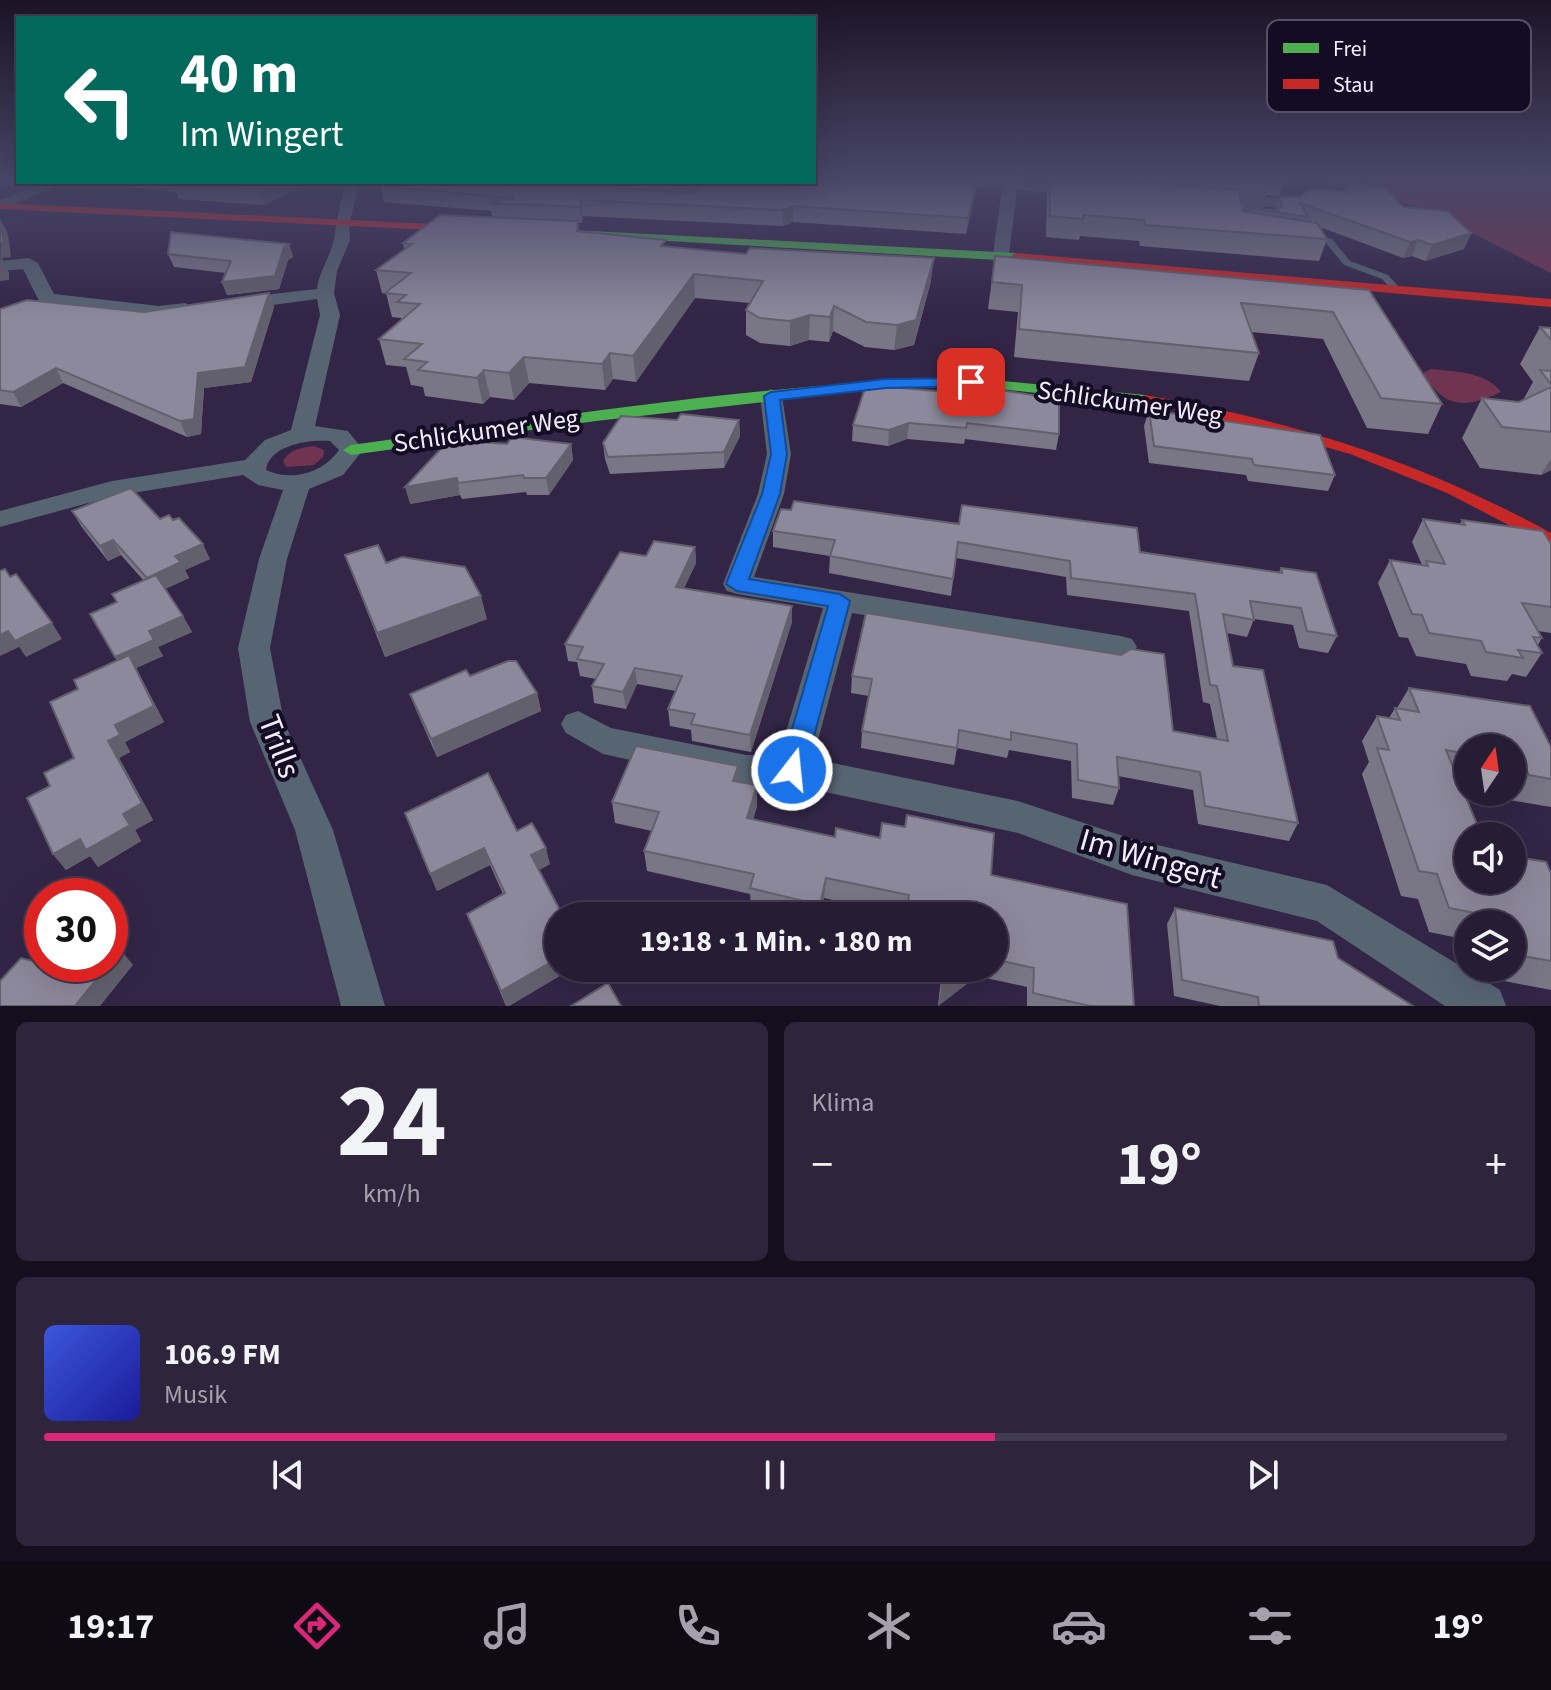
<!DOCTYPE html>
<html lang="de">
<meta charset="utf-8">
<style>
:root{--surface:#261c34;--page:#2e253c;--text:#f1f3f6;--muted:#a4a1ac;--line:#423a4f;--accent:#db2777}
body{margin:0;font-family:"Source Sans 3",sans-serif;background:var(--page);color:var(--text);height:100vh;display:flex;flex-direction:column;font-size:30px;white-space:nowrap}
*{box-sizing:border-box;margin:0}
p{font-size:26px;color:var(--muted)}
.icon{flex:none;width:44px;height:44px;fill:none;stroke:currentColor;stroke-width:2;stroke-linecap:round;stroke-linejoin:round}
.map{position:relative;height:1006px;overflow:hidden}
.panel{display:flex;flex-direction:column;gap:16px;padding:16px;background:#150f1d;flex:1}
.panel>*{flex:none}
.guide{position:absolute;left:16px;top:16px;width:800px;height:168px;border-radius:0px;box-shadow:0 8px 32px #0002,0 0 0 2px var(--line);background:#00695c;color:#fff;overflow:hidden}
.needle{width:52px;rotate:13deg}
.buttons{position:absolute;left:1454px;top:734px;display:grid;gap:16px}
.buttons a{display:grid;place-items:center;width:72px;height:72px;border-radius:50%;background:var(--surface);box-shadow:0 8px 32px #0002,0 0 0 2px var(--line);font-size:40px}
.speed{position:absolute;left:24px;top:878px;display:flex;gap:16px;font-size:40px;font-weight:700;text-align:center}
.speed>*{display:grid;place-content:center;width:104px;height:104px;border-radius:50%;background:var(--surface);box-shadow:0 8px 32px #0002,0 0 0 2px var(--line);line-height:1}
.speed .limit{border:12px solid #d22;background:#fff;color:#111}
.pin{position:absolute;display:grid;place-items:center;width:68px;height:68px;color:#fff;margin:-34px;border-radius:16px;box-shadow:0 4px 12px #0006}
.me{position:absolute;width:88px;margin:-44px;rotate:16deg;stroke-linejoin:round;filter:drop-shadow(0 0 6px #0008)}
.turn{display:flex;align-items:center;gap:28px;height:168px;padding:0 32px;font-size:36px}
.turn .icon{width:104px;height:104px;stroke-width:2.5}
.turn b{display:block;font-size:56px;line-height:68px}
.big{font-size:60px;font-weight:700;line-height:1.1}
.panel .card{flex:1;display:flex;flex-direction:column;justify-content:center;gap:12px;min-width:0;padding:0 28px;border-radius:12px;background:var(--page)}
.panel .dial{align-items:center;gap:0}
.dial b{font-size:104px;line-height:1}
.song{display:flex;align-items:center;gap:24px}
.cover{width:96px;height:96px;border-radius:12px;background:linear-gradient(135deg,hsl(230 70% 55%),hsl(240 70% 35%))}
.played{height:8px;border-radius:4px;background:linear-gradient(90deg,var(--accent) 65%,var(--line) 65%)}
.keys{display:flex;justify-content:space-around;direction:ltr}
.heat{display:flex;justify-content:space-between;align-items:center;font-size:44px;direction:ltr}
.panel .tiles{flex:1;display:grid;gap:16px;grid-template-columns:1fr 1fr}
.card:last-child{grid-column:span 2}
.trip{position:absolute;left:544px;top:902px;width:464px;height:80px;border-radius:40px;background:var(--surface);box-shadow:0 8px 32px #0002,0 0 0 2px var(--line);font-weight:700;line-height:80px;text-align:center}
.tabs{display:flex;height:128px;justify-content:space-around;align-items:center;background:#0f0b15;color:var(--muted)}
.tabs .icon{width:56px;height:56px}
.tabs .on{color:var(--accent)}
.tabs b{font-size:36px;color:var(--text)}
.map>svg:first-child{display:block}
.green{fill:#703450}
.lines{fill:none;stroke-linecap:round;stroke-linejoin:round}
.lane{fill:#576472;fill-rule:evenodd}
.street{fill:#576472;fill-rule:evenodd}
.fast{fill:#4caf50;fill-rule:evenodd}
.jam{fill:#c62828;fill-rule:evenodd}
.wall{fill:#797686}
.shaded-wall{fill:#63606d}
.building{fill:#8d899c;stroke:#63606d;stroke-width:2}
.route{fill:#1a73e8;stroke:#114b97;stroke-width:2}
.labels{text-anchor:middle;stroke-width:8;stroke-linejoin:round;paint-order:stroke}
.street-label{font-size:26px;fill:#f0edfc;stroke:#140b24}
.near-street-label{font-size:32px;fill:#f0edfc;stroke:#140b24}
.key{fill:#140b24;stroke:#564f65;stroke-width:2}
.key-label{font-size:22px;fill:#f0edfc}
</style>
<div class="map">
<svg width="1551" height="1006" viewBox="0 0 1551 1006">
<rect width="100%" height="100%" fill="#322546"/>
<path class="green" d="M1293,178h258v95l-111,-56 -79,-31z
M1431,369c22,2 56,3 70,23 -36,17 -56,17 -78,-19z
M314,446l10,4 -1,7 -9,8 -28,2 -3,-6c7,-12 18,-13 31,-15z"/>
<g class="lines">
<path class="lane" d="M18,181l17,1 -4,2 -31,2v-4z
M1309,234l23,5 18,22 38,14 11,12 -8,2 -9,-10 -38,-14 -18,-22 -20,-4v-4z"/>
<path class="street" d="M899,178h67l118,9 7,4 -7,4 -67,-5 -8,64 -8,5 -8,-5 9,-65 -96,-7z
M46,182h20l-66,28v-10z
M346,182h14l-11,42 1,16 -13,31 -3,22 6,22 -25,111 33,5 15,19 -20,25 -34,14 -22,70 -17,89 14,74 49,108 52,176h-44l-46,-176 -45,-108 -12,-74 21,-89 24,-69 -25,-5 -15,-10 -129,21 -114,31v-16l112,-30 133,-21 20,-20 26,-10 29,-115 -3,-16 -81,11 -9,-6 9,-6 81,-9c2,-18 14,-33 17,-50 3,-20 6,-36 12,-57zM330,441l9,9c-16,23 -47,32 -73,20 3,-25 43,-31 64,-29z
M1230,197l65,1 8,5 -8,5 -70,-3v-6z
M29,258l9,5 16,31 105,12 26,-3 9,6c-16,18 -128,0 -154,-6l-17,-34 -23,2v-10z
M771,389l11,7 9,58 -7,40 -30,83 367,59 11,3 5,8 -5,8 -11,3 -269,-45 -39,146 205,42 114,38 195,46 173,105 6,16h-61l-128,-85 -185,-46 -114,-42 -226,-48h-46l-143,-31 -37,-21 -5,-9 5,-9 12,-4 33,17 135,27h33l44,-147 -86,-14 -10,-3 -4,-7 35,-90 9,-40 -7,-58z"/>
<path class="fast" d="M533,228l483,25 6,4 -6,4 -487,-28v-4z
M972,378l173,17 8,5 -8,5 -173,-19 -86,2 -290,33 -245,34 -8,-5 8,-5c206,-28 413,-63 621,-67z"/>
<path class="jam" d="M0,203l475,23 6,3 -6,3 -475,-23z
M1016,253l535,46v8l-539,-47 -2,-3z
M1145,395c149,26 273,65 406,138v14l-104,-54 -97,-39 -98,-28 -112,-23 -3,-3 3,-3z"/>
</g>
<path class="wall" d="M1047,178h108l-1,5 10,1 -2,-6h121l1,2 -5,16 -13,-1 -4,15h13l4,-13 21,-1 44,-5 3,-8 56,24 68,26 -7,16 -39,12 -13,-5 -9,2 -83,-31 7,12 -8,22 -179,-15 -1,-5 -59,-5 -1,4 -33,-3 1,-42 2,-14h-2z
M82,182h226l-44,23 -85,-6 -3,-7z
M386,182h428l162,8 -10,44 -173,-12 -10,4 -200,-10 -1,7h-4l1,9 88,15 264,34 -17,64 -20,5 -29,-3 -32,-16 -4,11 -20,-2 -19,6 -30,-3 -14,-8v-25l4,-7 -55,-5 -59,84 -23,-3 -8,11 -76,-7 -15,17 -24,-3 -7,7 -58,-8 -2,-9 -12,-2 -5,-18 -20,-2 -7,-26 23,-19 -1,-2 -9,-1 -6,-24h-4l-6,-23 28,-21 -1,-6 89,-26 -1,-6 -107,-9 -4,-16z
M289,244l4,13 -5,3 -9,29 -52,6 -5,-13 4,-9 -52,-6 -6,-13z
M995,256l374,34 73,114 -14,30 -61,-6 -44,-89 -72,-7 8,21 -10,28 -235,-24 4,-45 -30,-3z
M269,293l5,14 -23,75 -47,6 -3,46 -14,3 -124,-54 -42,24 -21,-3v-95l144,3z
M1540,327l11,1v142l-10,5 -61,-7 -18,-30 20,-40 37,4 4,-2 10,-18 -13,-18z
M866,385l193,49 -3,16 -91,-11 -1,5 -57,-5 -19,7 -36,-5 1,-16z
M1149,410l186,65 -7,16 -80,-10 -2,-6 -97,-12 -5,-37z
M677,420h62l1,16 -16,32 -114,6 -5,-15 -2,-16z
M507,444h64l2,16 -24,35h-22l-1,-3 -64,7 -2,-4 -50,9z
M72,511l88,8 50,40 -25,11 4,8 -24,11 18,27 9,16 -34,15 5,9 -27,12 28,54 -39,20 5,10 -11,6 34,62 -18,10 6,11 -43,26 -8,-11 -24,14 -13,-16 -3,-68 24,-28 4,-69 38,-29 1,-58 27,-21 -23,-26 -13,6 -27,-35z
M1423,519l37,5 2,-4 89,24v89l-13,-2 4,7 -4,7 4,8 -16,24 -14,-3 -5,7 -36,-5 -5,-12 -50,-8 -8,-18 -9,-1 -21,-54 12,-23 32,5 -10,-23z
M773,531l367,21 139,20 2,-4 56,68 -9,17 -29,-5 -6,-23 -39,-6 -7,18 -20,-4 6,33 65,157 -9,18 -91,-17 -5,-34 -75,-14 1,12 -6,17 -41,-7 -1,-37 -62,-11 -2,8 -50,-10 -3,17 -93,-17 1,-17 7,-35 -18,-3 1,-17 365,63 -7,-35 -7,-2 -14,-91 -122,-16 -1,-18 -110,-19 -5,38 -122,-23 1,-17 -57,-9z
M695,547l1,16 -12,25 108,34 -41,130 -59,-11 -1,-11 -21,-4 -2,-17 8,-18 -39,-7 -11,25 -32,-6 -2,-17 4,-7 -16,-3 -3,-14 -9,-1 -3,-17 81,-88z
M345,555l41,8 101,56 -102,38z
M470,676l67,17 4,18 -104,46 -20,-45 -7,-18z
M1409,688l142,59v60l-42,-7 -3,-8h6v-44h-44v34l-9,-1 9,99 83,-7v117l-63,-12 -3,-10h27v-44h-44v16l-39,-8 -11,-33 -17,-3 -39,-122 7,-12 -7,-21 15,-25 12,2 6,-10h2z
M739,782l18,24 -4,13 238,56 143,131h-107v-19l-50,-11 -39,30 4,-38h52v-52h-88l-82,-18 -3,18h-39l-31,-8 -1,-14 -103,-23 -3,-20 8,-20 -37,-8 -3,-21z
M405,813l112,18 33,33 -11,6 19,98h15l-64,38h-3l-39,-92 36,-20 -13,-29 -53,26z
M1175,908l163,50 75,48h-193l-46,-10 -7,-72z"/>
<path class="shaded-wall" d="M978,178l-2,12 -10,44 2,-16z
M274,182h34l-44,23 -5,-16z
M692,182h17l-17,16z
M1267,192l-5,18 -8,-1 -2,4 -19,1 6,-20z
M581,200l2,16 -1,7 -2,-16z
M793,206v16l-10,4v-16z
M1,220l7,14 3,23 -9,1 7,15v7l-9,1z
M1471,233l-7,16 -39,12 7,-16z
M1418,240l-6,16 -9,2 7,-16z
M289,244l4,13 -5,3 -9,29 -52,6 -5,-13z
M934,258l-3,23 -17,64 -20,5 3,-25z
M694,274l1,24 -59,84 -3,-26z
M269,293l5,14 -23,75 -47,6 -3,46 -14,3 -7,-16 18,-48z
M834,306l-1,25 -4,11 1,-25z
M810,315l-1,25 -19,6v-25z
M610,353l3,26 -8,11 -3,-26z
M524,357l5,26 -15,17 -5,-27z
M56,368l7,15 -42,24 -8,-15z
M484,370l6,27 -7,7 -6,-26z
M739,420l1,16 -16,32v-16z
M909,423l-2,16 -19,7 1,-16z
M571,444l2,16 -24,35 -3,-17z
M1551,458v12l-10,5z
M457,478l3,17 -50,9 -5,-17z
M113,540l8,15 -13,6 -8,-15z
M203,544l7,15 -25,11 4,8 -34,15 -8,-15 28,-22z
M695,547l1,16 -19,40 -1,-16z
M481,596l6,23 -102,38 -8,-24z
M792,606v16l-41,130 -1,-17z
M183,616l9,16 -34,15 5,9 -27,12 28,54 -39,20 5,10 -11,6 34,62 -18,10 6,11 -43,26 -8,-11 -24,14 -13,-16 70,-40 -15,-73 7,-16 9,-52 -9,-16 34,-26z
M52,623l10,16 -36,18 -7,-10 -19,9v-21l8,-4z
M635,668l2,16 -11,25 -3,-17z
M537,693l4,18 -104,46 -6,-18z
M738,766l1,21 -6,-6z
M757,785v21l-9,32 -1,-20z
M484,848l6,17 -53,26 -7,-17z
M546,848l4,16 -14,8 -5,-17z
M826,878l-2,20 -3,18h-2l1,-11z
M121,950l12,15 -33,41h-25z
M558,958v10h15l-64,38h-3l-5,-15z
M966,968h13l-2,8 -39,30 4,-19z"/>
<path class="building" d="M814,178h163l-9,40 -175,-12 -10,4 -202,-10 -1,7 -91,-4 25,-5 -134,-12 7,-4h228l6,6 73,5 12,-11h108z
M1050,178h31l186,14 -28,2 4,17 74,12 10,16 -182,-14 -1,-5 -61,-5v4l-33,-3z
M1250,178h33l1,2z
M177,182h97l-15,7 -86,-5z
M1347,183l37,3 19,21 45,4 23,22 -39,12 -14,-5 -8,2 -110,-39 8,14 -54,-8 24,1 5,-4 -4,-9 21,-1 11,-7 42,3z
M440,215l138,6 -1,10 89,9 -5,6 85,8 4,-6 184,10 -18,62 -19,5 -31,-3 -32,-16 -4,11 -20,-2 -20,6 -30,-3 -14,-8 17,-29 -69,-7 -61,82 -23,-3 -8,11 -78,-7 -15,16 -25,-3 -7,8 -59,-8 9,-8 -23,-3 18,-15 -43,-5 41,-35 -23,-2 9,-7 -21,-2 26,-20 -35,-3 36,-26 -9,-1z
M0,220l4,23h-4z
M171,232l118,12 -5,3 -9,29 -53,6 9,-21 -63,-7z
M995,256l374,34 73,114 -61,-6 -48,-86 -92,-9 18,50 -240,-24 3,-44 -30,-3z
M269,293l-24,74 -47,6 -4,46 -14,2 -124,-53 -43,24 -13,-2v-81l27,-9 117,12z
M1540,327l11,1v12z
M1540,370l11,1v13z
M866,385l103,9 1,-6h17l72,11v35l-92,-11 -1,5 -57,-5 -20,7 -36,-5z
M1551,387v45l-49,-5 -20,-29 37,4z
M1149,410l171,25 15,40 -81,-10 -2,-6 -98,-13z
M681,414l58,6 -15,32 -116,5 -5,-14 18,-27 56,4z
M512,437l59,7 -25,34h-22l-1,-3 -65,8 -1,-5 -52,9 44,-47 58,4z
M131,488l29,31 9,-4 4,5 6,-2 24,26 -28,12 6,6 -34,16 -34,-38 -13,6 -28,-35z
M794,501l165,23 3,-19 175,23 3,24 142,21 -1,-5 35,5 21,63 -30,-5 -6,-23 -51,-7 4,19 -31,-6 10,52 30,4 35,153 -93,-17 -5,-34 -83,-15 2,31 -41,-8 -1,-36 -66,-12v8l-52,-10 -2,18 -95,-17 10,-52 -20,-3 14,-63 255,42 10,-6 33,5 9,77 55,10 -11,-55 -7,-1 -15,-91 -124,-16 -1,-17 -112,-19 -5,37 -123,-23 5,-16 -62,-9 8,-22 10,1z
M1423,519l42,6 -3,-5 81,11 8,13v63l-29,-4 20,35 -9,-1 9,16 -24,-3 5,8 -37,-6 -5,-11 -52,-8 -7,-18 -10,-1 -22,-54 38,6 -2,-5 19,3z
M654,541l41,6 -19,40 116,19 -42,129 -59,-11 4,-10 -27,-5 14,-33 -47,-8 -12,24 -31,-6 12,-22 -27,-5 6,-12 -18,-3 55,-92 26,4z
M378,545l8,18 16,-6 63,10 16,29 -104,37 -32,-78z
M5,569l5,8 6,-3 36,49 -37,18 -7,-10 -8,4v-64z
M156,575l27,41 -34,15 5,9 -39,17 -25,-43 27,-12 -5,-8z
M129,655l25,51 -39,19 5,10 -12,6 34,62 -19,11 7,11 -44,25 -6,-11 -27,15 -26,-56 23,-12 -6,-13 30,-15 -24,-56 28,-13 -4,-9z
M508,661h8l21,32 -106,46 -21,-45 56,-24 4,6z
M1409,688l121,18 21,41v32l-22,-4 -6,-12 -11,-2v-13h-44v6l-22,-4 36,86h-14v44h44v-24l34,6 5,11v88l-39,-7v-30h-13l-3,-7 -47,-9 -12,-34 -18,-3 -42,-123 12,2 -12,-34 23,4 -5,-12 24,4z
M636,746l102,20 -5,15 24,4 -10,33 88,19 1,-9 44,10 2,-15 23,4 2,-12 87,18 -3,42 136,29 7,102h-44l-57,-13 1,-25 -40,-9v-43h-88l3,-21 -83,-17 -6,27 -70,-17 4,-14 -110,-23 15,-39 -47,-10z
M488,773l29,58 15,-8 14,25 -15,7 32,61h-5v42l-57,33 -34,-77 38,-21 -21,-45 -54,26 -25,-61z
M1175,908l158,33 5,17 75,48h-154l-1,-9 -76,-17z
M110,947l11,3 -11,13z
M21,958l19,5 2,-2v3h67l-34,42h-75v-25z
M944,968h22l-24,19z
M608,983l13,23h-50z"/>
<linearGradient id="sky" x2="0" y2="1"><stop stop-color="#1c1426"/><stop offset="0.56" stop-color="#494668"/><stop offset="1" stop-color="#494668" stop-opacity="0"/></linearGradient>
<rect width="1551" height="319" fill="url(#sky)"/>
<path class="route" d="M971,378l6,1v7l-91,2 -106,12 7,54 -7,40 -31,85 91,15 10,7 -45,169 -4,7 -9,3 -8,-3 -4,-7 48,-164 -91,-15 -11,-7 36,-90 9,-40 -7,-58 7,-4 115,-13z"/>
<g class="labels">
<g class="street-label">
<text transform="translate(1130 402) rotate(8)" y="9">Schlickumer Weg</text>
<text transform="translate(486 430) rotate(-8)" y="9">Schlickumer Weg</text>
</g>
<g class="near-street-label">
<text transform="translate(280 746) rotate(69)" y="11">Trills</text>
<text transform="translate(1151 858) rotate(16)" y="11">Im Wingert</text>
</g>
</g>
<rect x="1267" y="20" width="264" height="92" rx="12" class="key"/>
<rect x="1283" y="43" width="36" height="10" fill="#4caf50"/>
<rect x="1283" y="79" width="36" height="10" fill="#c62828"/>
<g class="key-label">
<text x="1333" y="56">Frei</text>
<text x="1333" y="92">Stau</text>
</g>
</svg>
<div class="buttons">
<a><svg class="needle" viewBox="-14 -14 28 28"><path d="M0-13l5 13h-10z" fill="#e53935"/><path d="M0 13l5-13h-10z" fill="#a4a1ac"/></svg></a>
<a><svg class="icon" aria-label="sound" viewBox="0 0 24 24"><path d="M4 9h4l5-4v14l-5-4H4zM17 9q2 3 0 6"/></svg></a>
<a><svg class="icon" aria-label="layers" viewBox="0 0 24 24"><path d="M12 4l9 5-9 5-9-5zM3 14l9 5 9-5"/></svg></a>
</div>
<div class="speed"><div class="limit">30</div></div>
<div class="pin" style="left:971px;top:382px;background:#d93025"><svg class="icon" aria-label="arrive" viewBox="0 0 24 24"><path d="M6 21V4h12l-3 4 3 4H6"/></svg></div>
<svg class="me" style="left:792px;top:770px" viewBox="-20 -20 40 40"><circle r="17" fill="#1a73e8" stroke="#fff" stroke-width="3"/><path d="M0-11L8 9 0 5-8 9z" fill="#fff"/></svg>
<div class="trip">19:18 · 1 Min. · 180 m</div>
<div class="guide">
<div class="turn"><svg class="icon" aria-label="left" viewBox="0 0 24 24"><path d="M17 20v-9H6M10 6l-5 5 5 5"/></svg><div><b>40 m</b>Im Wingert</div></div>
</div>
</div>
<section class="panel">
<div class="tiles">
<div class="card dial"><b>24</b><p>km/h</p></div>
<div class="card"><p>Klima</p>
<div class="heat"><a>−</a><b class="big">19°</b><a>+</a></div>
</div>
<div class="card">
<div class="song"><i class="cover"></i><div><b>106.9 FM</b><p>Musik</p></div></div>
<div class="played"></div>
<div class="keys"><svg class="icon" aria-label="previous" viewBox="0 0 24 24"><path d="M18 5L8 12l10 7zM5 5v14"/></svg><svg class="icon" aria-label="pause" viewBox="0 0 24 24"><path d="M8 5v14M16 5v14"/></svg><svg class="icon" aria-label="next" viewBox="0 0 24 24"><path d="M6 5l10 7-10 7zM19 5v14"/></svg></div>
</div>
</div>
</section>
<nav class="tabs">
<b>19:17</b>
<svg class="icon on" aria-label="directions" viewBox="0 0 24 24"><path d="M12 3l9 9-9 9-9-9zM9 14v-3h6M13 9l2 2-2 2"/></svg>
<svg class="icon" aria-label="music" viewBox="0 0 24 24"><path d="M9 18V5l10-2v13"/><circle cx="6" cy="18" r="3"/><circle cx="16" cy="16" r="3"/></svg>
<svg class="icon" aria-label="phone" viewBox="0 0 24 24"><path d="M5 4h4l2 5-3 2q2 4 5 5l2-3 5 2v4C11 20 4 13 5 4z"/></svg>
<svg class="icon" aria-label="climate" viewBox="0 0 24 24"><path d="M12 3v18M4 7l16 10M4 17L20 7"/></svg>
<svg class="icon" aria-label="car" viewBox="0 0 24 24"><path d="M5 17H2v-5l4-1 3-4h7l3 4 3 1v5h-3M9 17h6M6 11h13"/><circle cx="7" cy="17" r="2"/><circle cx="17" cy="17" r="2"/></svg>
<svg class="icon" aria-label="filters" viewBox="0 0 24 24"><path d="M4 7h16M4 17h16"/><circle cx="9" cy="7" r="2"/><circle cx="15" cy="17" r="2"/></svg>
<b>19°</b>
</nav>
